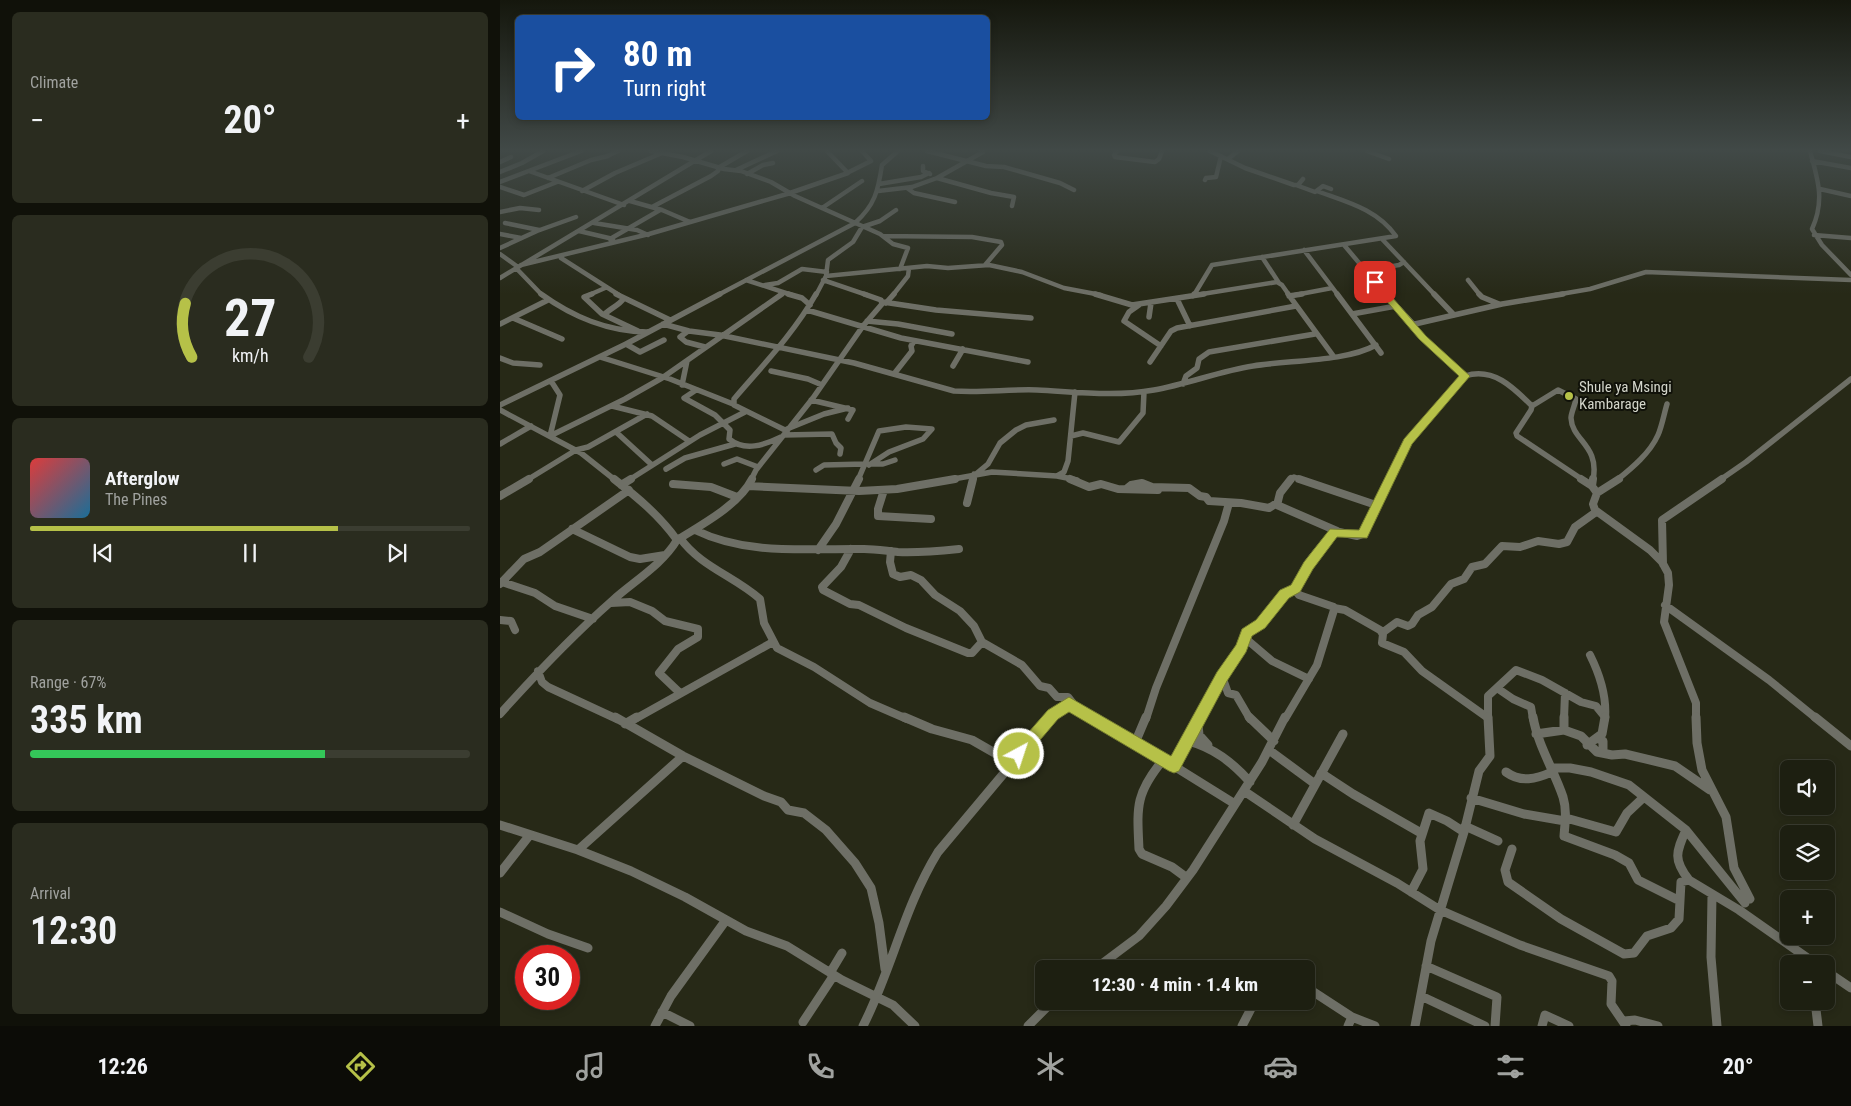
<!DOCTYPE html>
<meta charset="utf-8">
<style>
:root{--surface:#1d1f11;--page:#2a2c1f;--text:#f1f3f6;--muted:#a0a29f;--line:#3b3d31;--accent:#b6c148}
body{margin:0;font-family:"Roboto Condensed",sans-serif;background:var(--page);color:var(--text);height:100vh;display:flex;flex-direction:column;font-size:19px;white-space:nowrap}
*{box-sizing:border-box;margin:0}
p{font-size:16px;color:var(--muted)}
.icon{flex:none;width:28px;height:28px;fill:none;stroke:currentColor;stroke-width:2;stroke-linecap:round;stroke-linejoin:round}
.map{position:relative;flex:1;overflow:hidden}
.drawer{display:flex;flex-direction:column;gap:12px;padding:12px;background:#101109;width:500px}
.drawer>*{flex:none}
.top-card{position:absolute;left:15px;top:15px;width:475px;height:105px;border-radius:8px;box-shadow:0 2px 8px #0003,0 0 0 1px var(--line);background:#1a4fa0;color:#fff;overflow:hidden}
.fabs{position:absolute;left:1280px;top:760px;display:grid;gap:10px}
.fabs a{display:grid;place-items:center;width:55px;height:55px;border-radius:8px;background:var(--surface);box-shadow:0 2px 8px #0003,0 0 0 1px var(--line);font-size:25px}
.speed{position:absolute;left:15px;top:945px;display:flex;gap:10px;font-size:25px;font-weight:700;text-align:center}
.speed>*{display:grid;place-content:center;width:65px;height:65px;border-radius:50%;background:var(--surface);box-shadow:0 2px 8px #0003,0 0 0 1px var(--line);line-height:1}
.speed .limit{border:8px solid #d22;background:#fff;color:#111}
.pin{position:absolute;display:grid;place-items:center;width:42px;height:42px;color:#fff;margin:-21px;border-radius:10px;box-shadow:0 2px 8px #0006}
.me{position:absolute;width:55px;margin:-28px;rotate:40deg;stroke-linejoin:round;filter:drop-shadow(0 0 4px #0008)}
.turn{display:flex;align-items:center;gap:18px;height:105px;padding:0 25px;font-size:22px}
.turn .icon{width:65px;height:65px;stroke-width:2.5}
.turn b{display:block;font-size:35px;line-height:42px}
.big{font-size:38px;font-weight:700;line-height:1.1}
.drawer .card{flex:1;display:flex;flex-direction:column;justify-content:center;gap:8px;min-width:0;padding:0 18px;border-radius:8px;background:var(--page)}
.drawer .dial{align-items:center;gap:0}
.dial svg{height:130px;overflow:visible;fill:none;stroke:var(--line);stroke-width:7;stroke-linecap:round;text-anchor:middle}
.dial text{fill:var(--text);stroke:none}
.song{display:flex;align-items:center;gap:15px}
.cover{width:60px;height:60px;border-radius:8px;background:linear-gradient(135deg,hsl(0 70% 55%),hsl(200 70% 35%))}
.played{height:5px;border-radius:2px;background:linear-gradient(90deg,var(--accent) 70%,var(--line) 70%)}
.keys{display:flex;justify-content:space-around;direction:ltr}
.heat{display:flex;justify-content:space-between;align-items:center;font-size:28px;direction:ltr}
.charge{height:8px;border-radius:4px;background:linear-gradient(90deg,#34c759 67%,var(--line) 0)}
.trip{position:absolute;left:535px;top:960px;width:280px;height:50px;border-radius:8px;background:var(--surface);box-shadow:0 2px 8px #0003,0 0 0 1px var(--line);font-weight:700;line-height:50px;text-align:center}
.tab-bar{display:flex;height:80px;justify-content:space-around;align-items:center;background:#0c0c07;color:var(--muted)}
.tab-bar .icon{width:35px;height:35px}
.tab-bar .current{color:var(--accent)}
.tab-bar b{font-size:22px;color:var(--text)}
main{display:flex;flex:1;min-height:0}
.map>svg:first-child{display:block}
.lines{fill:none;stroke-linecap:round;stroke-linejoin:round}
.minor-far3{stroke:#6e6f66;stroke-width:4.5}
.minor-far2{stroke:#6e6f66;stroke-width:5.5}
.minor-far1{stroke:#6e6f66;stroke-width:8}
.minor{stroke:#6e6f66;stroke-width:9}
.route{fill:#b6c148;stroke:#767d2f}
.poi-dot{fill:#b6c148;stroke:#101109;stroke-width:2}
.labels{text-anchor:middle;stroke-width:4;stroke-linejoin:round;paint-order:stroke}
.poi-label{font-size:15px;fill:#d3d5ca;stroke:#101109;text-anchor:start}
</style>
<main>
<section class="drawer">
<div class="card"><p>Climate</p>
<div class="heat"><a>−</a><b class="big">20°</b><a>+</a></div>
</div>
<div class="card dial"><svg viewBox="0 0 100 80">
<path d="M14 69A42 42 0 1 1 86 69"/>
<path d="M14 69A42 42 0 0 1 10 36" stroke="#b6c148"/>
<text x="50" y="56" font-size="32" font-weight="700">27</text>
<text x="50" y="72" font-size="11">km/h</text>
</svg></div>
<div class="card">
<div class="song"><i class="cover"></i><div><b>Afterglow</b><p>The Pines</p></div></div>
<div class="played"></div>
<div class="keys"><svg class="icon" aria-label="previous" viewBox="0 0 24 24"><path d="M18 5L8 12l10 7zM5 5v14"/></svg><svg class="icon" aria-label="pause" viewBox="0 0 24 24"><path d="M8 5v14M16 5v14"/></svg><svg class="icon" aria-label="next" viewBox="0 0 24 24"><path d="M6 5l10 7-10 7zM19 5v14"/></svg></div>
</div>
<div class="card"><p>Range · 67%</p><b class="big">335 km</b><div class="charge"></div></div>
<div class="card"><p>Arrival</p><b class="big">12:30</b></div>
</section>
<div class="map">
<svg width="1351" height="1026" viewBox="0 0 1351 1026">
<rect width="100%" height="100%" fill="#272917"/>
<g class="lines">
<path class="minor-far3" d="M151,151l32,6 41,12 17,2 30,11 24,14 85,38 13,10 15,4 -8,21
M427,151l59,15 18,1 56,16 14,7
M617,151l-3,4 1,2 40,5 4,-3 3,-8
M710,151l35,17 49,17h4l5,-6
M867,151l22,8
M1310,151c8,29 15,49 2,78l10,16 29,30
M1320,151l31,6
M105,157l13,-6
M728,159l10,-8
M1312,161l39,7
M0,162l11,-5
M423,166v5l7,3
M236,170l41,-19
M29,171l95,34
M0,172l22,-9 21,-12
M349,172l22,-11 -9,-10
M247,174l16,-9 10,-2
M48,178l43,-18 17,-4
M437,178l46,-26 -2,-1
M705,180l1,-2 10,-1 5,-21
M0,182l81,-31
M379,184l42,-7 8,-4
M796,185l19,7 8,-6 8,3
M0,187l24,8 33,-13
M407,188l7,5 41,9
M1320,189l31,7
M82,191l33,-18 47,-20
M378,191l34,-4 25,-9 54,15 23,4 -2,9
M130,201l32,9 28,12
M152,207l59,-31 7,-5v-3l29,-17
M322,208l40,-27
M0,212l20,-4 19,2
M5,223l34,7
M94,223l43,7 11,5
M79,231l34,8
M0,234l21,4
M1314,235l37,3
M383,236l89,1 29,5 1,3 -17,20
M110,239l50,-29
M882,239l53,56
M844,245l42,50
M0,248l37,-17 39,-14
M804,250l34,45
M0,254l18,13
M762,257l17,26
M61,258l58,37
M21,265l128,-31 138,-40 61,-21 -21,-22
M16,268l26,27
M864,271l35,-6 5,-3
M326,276l101,-10 21,2 41,-3 33,7 42,16 37,7
M0,278l211,-127
M246,280l46,15
M323,280l44,15
M968,280l12,15
M265,285l13,-2 24,-14 25,3
M89,295l16,-7
M218,295l137,-72c20,-18 23,-32 27,-58l16,-14
M280,295l3,-2
M316,295l10,-19 2,-16 25,-18 9,-15 18,-6 16,-11
M393,295l15,-19 1,-8
M694,295l18,-30 184,-29c-19,-27 -49,-34 -79,-45
M696,295l81,-13 5,3 7,10
M795,295l37,-7
M1055,295l35,-6 56,-17 205,8"/>
<path class="minor-far2" d="M41,294c32,23 65,37 105,38
M92,294l-8,3 18,17 36,17
M116,294l54,26
M288,294l14,4 8,7
M595,294l37,11 72,-11
M788,294l46,63
M837,294l44,59
M885,294l29,31
M934,294l20,21
M979,294l3,3 17,7
M693,296l1,-2
M789,296l13,-2
M677,299l13,27
M383,302l53,8 95,8
M386,303l8,-9
M639,305l-10,7 -5,9 37,25
M307,310l94,28 127,24
M852,314l44,-8
M104,315c6,-7 15,-9 20,-17
M649,317l2,-14
M13,318l49,21
M367,321l31,3 54,10
M0,324l48,-24
M163,324l26,7 31,4 134,28 100,28c28,2 55,-2 83,-1 40,2 78,7 117,0 34,-6 66,-19 99,-24 35,-6 93,-4 123,-21
M188,331l-8,6 6,5 19,5
M126,344l14,8 24,-12
M100,357l70,22 63,25
M0,358l13,5 27,2
M650,362l21,-31 6,-3 119,-22
M453,366l10,-17
M271,371l37,8 14,6
M394,374l18,-23 -1,-5 3,-5
M965,376c28,-9 48,11 67,30l-1,4 -15,23 1,3 66,44
M683,384l3,-8 11,-8 2,-9 10,-7 106,-18
M182,385l5,-24
M196,390l-12,8 31,17 15,15 -1,9c16,13 35,6 52,-2
M311,400l42,10 -5,9
M0,405l126,-61 94,-50
M112,406l40,10 37,25
M1032,406l26,-16 18,9c-1,6 -5,14 -5,19 1,23 29,27 22,62
M0,410l81,43 34,27
M287,429l37,-15 24,-6
M287,431l-53,-26v-6c29,-34 60,-66 82,-105
M116,432l36,33
M284,435l48,-1 4,9 5,5 -1,6
M50,436l75,-37 37,-21 120,-84
M50,436l10,-41 -9,-14
M571,436l12,-3 36,9 24,-29 1,-21
M0,444l31,-18
M224,464l13,-5 21,8
M371,464h12l12,-4
M166,469l19,-11 50,-14
M316,470l8,-5 41,-1
M476,474l12,-10 12,-21 16,-13 10,-5 28,-5
M557,476l20,4
M27,480l49,-30 12,-3 59,-33
M129,480l71,-45 45,-23
M251,480l5,-10 57,-72 50,-72 19,-22 -1,-4 -17,-6
M358,480l21,-49 27,-4 26,2 -9,10 -34,13 -20,13
M448,480l44,-8 65,4 7,-4 4,-11 7,-69
M473,480l1,-6
M790,480l4,-3 9,3
M889,480l19,-38 57,-66 -34,-30 -17,-19 1,-3 87,-20 61,-10
M1117,480c15,-12 33,-27 41,-45 4,-9 6,-21 9,-31
M1220,480l26,-18 105,-83"/>
<path class="minor-far1" d="M570,479l19,8 12,-3 17,5 40,1
M791,479l-11,14 -3,12 60,26
M799,479l77,26
M1081,479l11,7 5,7 -4,11 2,6 55,40 12,12 6,11 1,12 -5,37 32,81v16
M173,484l38,3 26,10
M121,485l10,-6
M248,486l111,5 38,-2 58,-10
M1092,486l1,-7
M626,489l5,-4 11,-2 10,4 37,1 11,8 6,1 3,4 32,2 28,5 8,-5
M384,490l-6,19v7l53,3
M1097,493l22,-14
M0,496l29,-17
M467,503l6,-24
M72,529l58,28 10,2 25,-4
M195,530c53,26 112,18 169,19 11,0 23,2 34,3 21,1 41,-1 61,-3
M180,538c21,29 54,38 80,61l4,24 13,25 37,19 56,36 37,16
M177,540c24,-15 62,-35 75,-61
M351,549l-10,18 -19,20 1,3 27,14 9,1 47,23 62,25h4l10,-11
M318,550l18,-26 23,-45
M391,551l-1,11 3,12 7,3 11,-2 10,5 14,15 25,16 14,15 8,16 40,23 18,21 9,2 8,9h11l7,9
M1163,564l-1,-44 60,-41
M2,582l33,11 20,13 38,13
M0,584l24,-25 16,-7 89,-62
M111,603l19,-1 22,9 13,10 33,8v8l-20,12 -19,24 21,20
M1165,605l104,75 48,39
M834,608l11,2 35,20 3,4 -1,9 22,9 18,19 66,47
M0,620l11,1 4,9
M882,633l15,-11 11,4 4,-2 6,-9 14,-8 19,-23 13,-5 8,-12 13,-3 17,-18 18,1 18,-6 21,3 8,-2 8,-15 21,-15
M745,638l27,23 37,18
M1090,655c10,20 17,41 15,64
M38,671l4,11 6,5 69,32
M722,676l6,17 8,2 14,24
M997,688l16,11 18,8 2,12
M0,714c36,-40 73,-79 113,-114 21,-19 49,-35 64,-60 -18,-25 -40,-43 -63,-61
M135,719l138,-77
M550,719l15,-14 5,-1 27,15
M646,719l10,-31 68,-167 5,-18
M699,719l23,-43 19,-29 5,-15 7,-5 6,-1 25,-32 11,-6
M785,719l32,-54 17,-55v-3l-35,-12 -3,-4c4,-23 24,-43 39,-60l22,5 6,-2 27,-55
M988,719v-23l28,-26 26,10 39,22 15,4 9,11
M1064,719l1,-26"/>
<path class="minor" d="M115,717l68,39 81,40 17,6 7,8 16,3 22,17 29,33 16,25 8,35 6,46
M404,717l28,12 40,11 40,23
M595,717l140,87
M749,717l25,24
M1033,717c5,29 21,53 30,80 4,13 2,26 1,39l51,19 14,8 9,17 42,21
M1196,717l1,26 5,27 24,47 8,51 16,31
M1315,717l36,29
M125,724l12,-7
M698,725l1,10 9,10
M1064,730v-13
M1036,734l28,-4 17,6 16,16 15,3 13,-1 50,12 35,24
M1097,738l6,3v12
M688,741c26,7 44,21 62,41
M635,743l11,-26
M1087,745l15,-11 3,-17
M769,750l46,34
M663,760c-28,34 -26,47 -24,89l3,5 30,13 15,11
M674,765l26,-48
M1051,768h19l21,4 38,13 57,45 59,73
M1006,772c15,11 30,7 46,0
M821,773l32,21 68,39
M744,791l71,48 82,44 43,27 80,35 89,31 3,5 -1,23 15,22
M971,798l53,16 41,7
M1066,818l50,14 11,-19 17,-16
M0,825l78,25 53,21 54,26 61,34 41,15 55,34 51,25 22,21
M793,825l50,-91
M965,826l33,15
M1186,830c-10,22 -13,30 3,50
M1012,849l-7,21 3,12 53,37 63,35 10,-1 13,-17 24,-8 8,-9 2,-37 8,-2 50,30 77,54
M78,850l105,-94
M0,873l29,-37
M911,892l12,-23 -3,-28 9,-28 18,8 17,11
M1212,895l-1,62 6,69
M0,912l48,22 40,14
M926,966l71,31 -2,29
M595,969l44,-33 27,-30 27,-36 69,-108 23,-45
M1326,971l25,17
M330,973l12,-20
M806,987l46,30 23,9
M921,996l64,30
M1315,1001l3,25
M162,1012l28,14
M1124,1021l11,-1 23,6
M303,1022l31,-47
M155,1026l16,-30 55,-76
M363,1026c29,-57 41,-119 75,-174l113,-135
M528,1026l25,-25
M742,1026l13,-25
M848,1026l4,-9
M915,1026l16,-85 33,-109 15,-61 11,-15 -2,-39
M1042,1026l3,-11 24,11"/>
</g>
<linearGradient id="sky" x2="0" y2="1"><stop stop-color="#15170d"/><stop offset="0.51" stop-color="#414947"/><stop offset="1" stop-color="#414947" stop-opacity="0"/></linearGradient>
<rect width="1351" height="294" fill="url(#sky)"/>
<path class="route" d="M875,280l3,1 48,55 44,40 -58,68 -45,94 -30,-1 -24,32 -13,23 -11,6 -24,30 -13,8 -6,16 -19,29 -48,90 -5,2 -5,-2 -100,-59 -11,7 -34,40 -5,3 -6,-3 -2,-5 2,-4 35,-40 21,-13 102,59 46,-84 19,-27 6,-16 14,-9 24,-30 11,-5 13,-23 26,-33 29,1 45,-91 55,-63 -40,-37 -47,-55v-3z"/>
<circle class="poi-dot" cx="1069" cy="396" r="5"/>
<g class="labels">
<g class="poi-label">
<text x="1079" y="392">Shule ya Msingi<tspan x="1079" dy="17">Kambarage</tspan></text>
</g>
</g>
</svg>
<div class="fabs">
<a><svg class="icon" aria-label="sound" viewBox="0 0 24 24"><path d="M4 9h4l5-4v14l-5-4H4zM17 9q2 3 0 6"/></svg></a>
<a><svg class="icon" aria-label="layers" viewBox="0 0 24 24"><path d="M12 4l9 5-9 5-9-5zM3 14l9 5 9-5"/></svg></a>
<a>+</a>
<a>−</a>
</div>
<div class="speed"><div class="limit">30</div></div>
<div class="pin" style="left:875px;top:282px;background:#d93025"><svg class="icon" aria-label="arrive" viewBox="0 0 24 24"><path d="M6 21V4h12l-3 4 3 4H6"/></svg></div>
<svg class="me" style="left:519px;top:754px" viewBox="-20 -20 40 40"><circle r="17" fill="#b6c148" stroke="#fff" stroke-width="3"/><path d="M0-11L8 9 0 5-8 9z" fill="#fff"/></svg>
<div class="trip">12:30 · 4 min · 1.4 km</div>
<div class="top-card">
<div class="turn"><svg class="icon" aria-label="right" viewBox="0 0 24 24"><path d="M7 20v-9h11M14 6l5 5-5 5"/></svg><div><b>80 m</b>Turn right</div></div>
</div>
</div>
</main>
<nav class="tab-bar">
<b>12:26</b>
<svg class="icon current" aria-label="directions" viewBox="0 0 24 24"><path d="M12 3l9 9-9 9-9-9zM9 14v-3h6M13 9l2 2-2 2"/></svg>
<svg class="icon" aria-label="music" viewBox="0 0 24 24"><path d="M9 18V5l10-2v13"/><circle cx="6" cy="18" r="3"/><circle cx="16" cy="16" r="3"/></svg>
<svg class="icon" aria-label="phone" viewBox="0 0 24 24"><path d="M5 4h4l2 5-3 2q2 4 5 5l2-3 5 2v4C11 20 4 13 5 4z"/></svg>
<svg class="icon" aria-label="climate" viewBox="0 0 24 24"><path d="M12 3v18M4 7l16 10M4 17L20 7"/></svg>
<svg class="icon" aria-label="car" viewBox="0 0 24 24"><path d="M5 17H2v-5l4-1 3-4h7l3 4 3 1v5h-3M9 17h6M6 11h13"/><circle cx="7" cy="17" r="2"/><circle cx="17" cy="17" r="2"/></svg>
<svg class="icon" aria-label="filters" viewBox="0 0 24 24"><path d="M4 7h16M4 17h16"/><circle cx="9" cy="7" r="2"/><circle cx="15" cy="17" r="2"/></svg>
<b>20°</b>
</nav>
